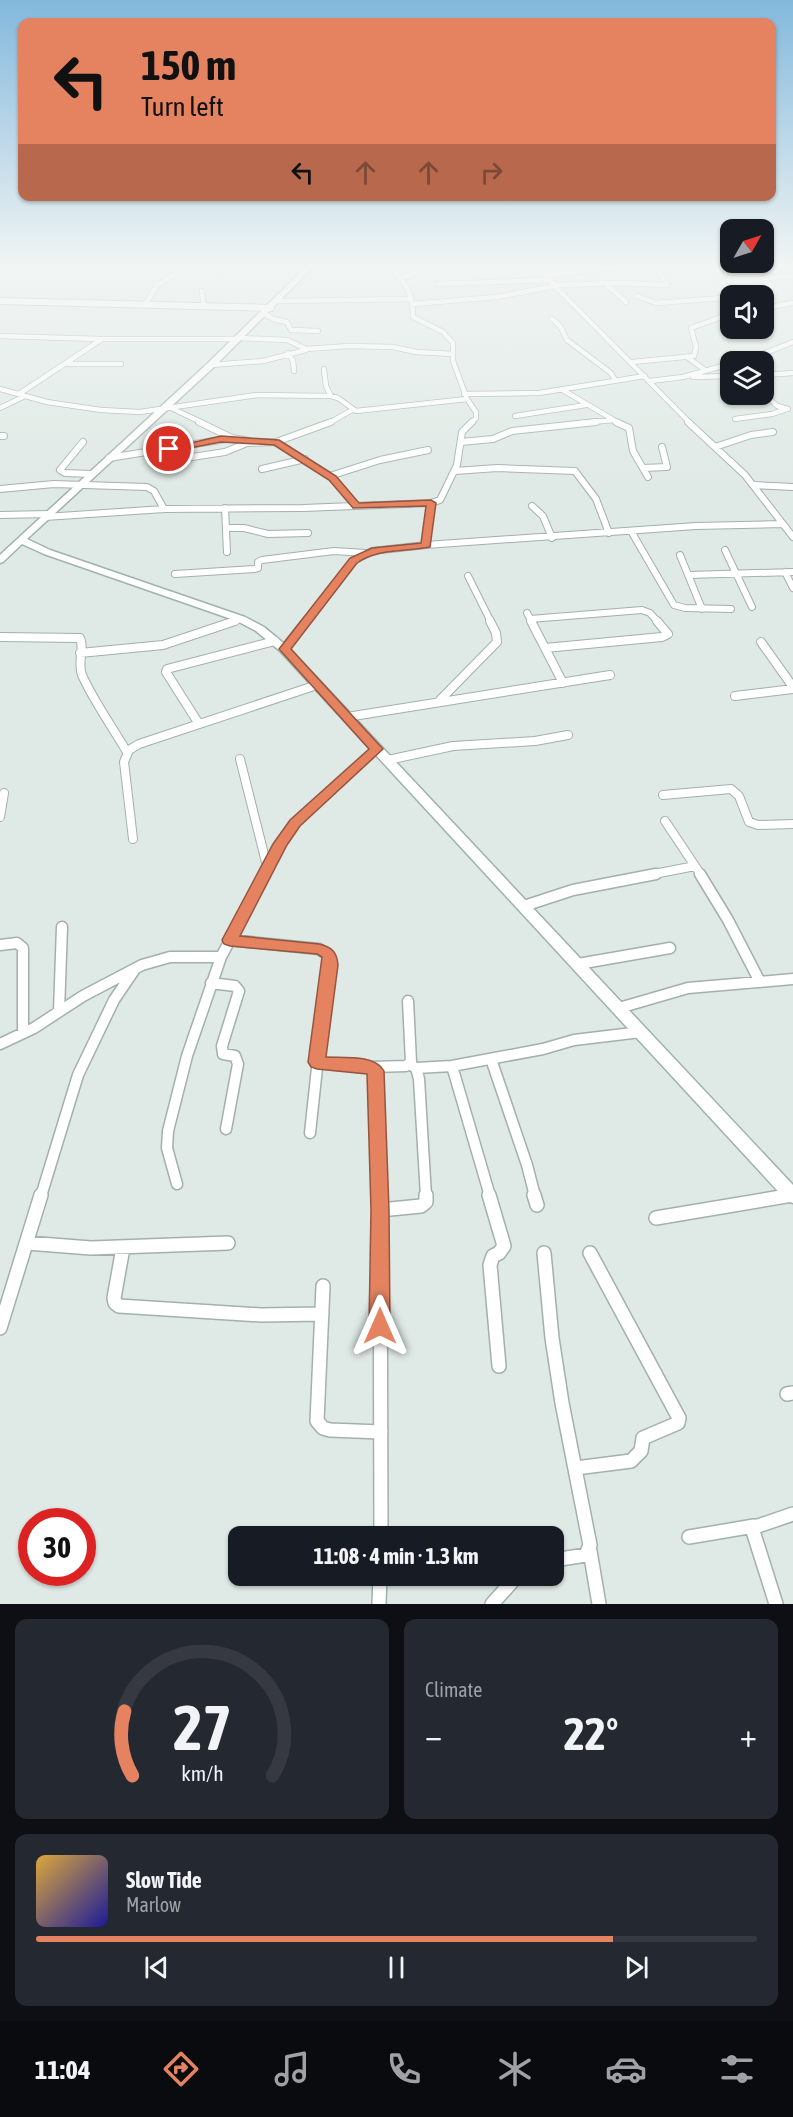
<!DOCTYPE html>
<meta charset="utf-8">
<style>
:root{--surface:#171b24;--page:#242831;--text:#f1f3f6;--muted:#9ea1a6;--line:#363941;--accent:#e58361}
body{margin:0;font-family:"Asap Condensed",sans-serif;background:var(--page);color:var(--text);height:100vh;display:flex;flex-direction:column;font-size:22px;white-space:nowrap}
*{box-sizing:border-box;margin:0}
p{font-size:20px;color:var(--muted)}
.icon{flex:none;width:33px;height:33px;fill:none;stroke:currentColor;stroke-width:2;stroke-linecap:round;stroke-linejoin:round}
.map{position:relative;height:1604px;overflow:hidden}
.drawer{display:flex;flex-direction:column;gap:15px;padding:15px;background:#0d0f14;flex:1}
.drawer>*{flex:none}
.hud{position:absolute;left:18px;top:18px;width:758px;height:183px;border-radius:12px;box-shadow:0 2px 4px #0004;background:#e58361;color:#111;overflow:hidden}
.needle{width:39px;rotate:51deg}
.controls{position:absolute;left:720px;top:219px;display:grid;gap:12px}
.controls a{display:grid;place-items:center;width:54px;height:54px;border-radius:12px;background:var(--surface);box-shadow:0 2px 4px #0004;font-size:30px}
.speed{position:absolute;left:18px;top:1508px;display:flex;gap:12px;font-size:30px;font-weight:700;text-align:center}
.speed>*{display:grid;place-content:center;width:78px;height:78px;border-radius:50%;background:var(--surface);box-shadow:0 2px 4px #0004;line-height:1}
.speed .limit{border:9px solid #d22;background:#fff;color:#111}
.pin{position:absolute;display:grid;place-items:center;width:51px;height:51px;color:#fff;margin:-26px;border:3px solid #fff;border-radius:50%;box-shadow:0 2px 6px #0007}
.me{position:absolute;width:66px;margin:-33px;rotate:0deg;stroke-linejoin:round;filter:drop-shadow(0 0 4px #0008)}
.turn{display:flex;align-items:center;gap:21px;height:126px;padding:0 24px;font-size:27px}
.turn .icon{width:78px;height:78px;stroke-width:2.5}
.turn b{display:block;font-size:42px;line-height:51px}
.lanes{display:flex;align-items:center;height:57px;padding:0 24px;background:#0003;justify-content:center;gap:30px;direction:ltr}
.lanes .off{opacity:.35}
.big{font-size:45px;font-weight:700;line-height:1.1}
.drawer .tile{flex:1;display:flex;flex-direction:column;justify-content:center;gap:9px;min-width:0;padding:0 21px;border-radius:12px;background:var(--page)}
.drawer .dial{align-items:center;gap:0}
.dial svg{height:156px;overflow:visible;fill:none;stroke:var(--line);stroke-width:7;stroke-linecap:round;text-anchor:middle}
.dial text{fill:var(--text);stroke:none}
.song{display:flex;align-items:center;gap:18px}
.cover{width:72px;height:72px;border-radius:9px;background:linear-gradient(135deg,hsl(40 70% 55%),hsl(240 70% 35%))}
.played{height:6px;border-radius:3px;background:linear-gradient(90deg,var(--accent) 80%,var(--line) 80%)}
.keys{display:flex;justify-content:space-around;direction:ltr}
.heat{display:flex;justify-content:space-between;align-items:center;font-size:33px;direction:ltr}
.drawer .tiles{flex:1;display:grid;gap:15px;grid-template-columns:1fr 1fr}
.tile:last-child{grid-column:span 2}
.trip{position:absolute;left:228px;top:1526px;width:336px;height:60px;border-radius:12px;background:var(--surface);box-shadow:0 2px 4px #0004;font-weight:700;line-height:60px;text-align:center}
.tab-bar{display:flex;height:96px;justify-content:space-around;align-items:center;background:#090b0e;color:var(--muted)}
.tab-bar .icon{width:42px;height:42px}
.tab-bar .current{color:var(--accent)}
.tab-bar b{font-size:27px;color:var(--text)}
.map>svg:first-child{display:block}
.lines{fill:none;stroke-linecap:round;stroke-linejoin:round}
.minor-far4-casing{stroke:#a3b0ac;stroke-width:6}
.minor-far3-casing{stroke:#a3b0ac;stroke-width:8}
.minor-far2-casing{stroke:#a3b0ac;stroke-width:10}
.minor-far1-casing{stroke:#a3b0ac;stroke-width:13}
.minor-casing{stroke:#a3b0ac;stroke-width:16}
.tertiary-casing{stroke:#a3b0ac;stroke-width:8}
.secondary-casing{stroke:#9fb3ac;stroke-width:3}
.minor-far4{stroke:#fff;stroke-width:4.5}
.minor-far3{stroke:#fff;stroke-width:6}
.minor-far2{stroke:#fff;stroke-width:8}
.minor-far1{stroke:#fff;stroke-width:10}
.minor{stroke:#fff;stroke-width:13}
.tertiary{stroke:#fff;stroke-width:6}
.secondary{fill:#fff;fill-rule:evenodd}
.route{fill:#e58361;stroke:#95553f;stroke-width:1.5}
</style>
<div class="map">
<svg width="793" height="1604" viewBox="0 0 793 1604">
<rect width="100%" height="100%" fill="#dfe9e5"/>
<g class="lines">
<g class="minor-far4-casing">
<path id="minor-far4" d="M213,266l3,8
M391,266c15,19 22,26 22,51l30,15 10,11v18l14,38
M540,266l14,19 136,138
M784,266l9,3
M546,275l81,-9
M402,277l8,-1 12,-10
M721,282l18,14
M605,283l21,19
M438,284l111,-4
M554,285l66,-2 48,2 -14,-19
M772,286l-12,-7 33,-3
M202,291l2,15
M637,296l19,7 67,-5 7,2
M277,301l135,-2
M412,304l85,-7 58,-11
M145,305l12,-20 21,-13 -2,-6
M764,308l29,-5
M265,314l8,5 14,3 4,8 27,1
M552,319l8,7 7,14 44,33 4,7
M0,336l100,3
M239,338l48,2 19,9 43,-3 44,1 23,5 37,2
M288,353l5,8 1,10
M687,357l18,13
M632,362l62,-6 2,-9 -5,-19 39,-14
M743,362l50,-20
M68,364h53
M211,365l52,-4 43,-11
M324,369l2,17 5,10
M764,375l29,-2
M693,377l37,-1
M650,381l33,-4 47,-13
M0,389l47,13 54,8 39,2 117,-17 74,1 7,2 18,13 111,-12 9,13v6l-5,5
M561,389l58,34
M764,393l13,13 11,3
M19,394l83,-55h136
M464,394l75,-1 106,-17
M169,407l34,16
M0,408l25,-12
M515,416l71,-11
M735,419l37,-5 15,-5
M329,423l23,-13
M582,423l32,-3"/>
</g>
<g class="minor-far3-casing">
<path id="minor-far3" d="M199,422l33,16 17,3
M331,422l-55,20 57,36 23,28
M616,422l13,6 4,23 15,26
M688,422l57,53 48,62
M0,436h4
M83,442l-23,28 5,3 27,1
M461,442l32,-3 19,-8 84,-9
M715,447l36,-12 22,-3
M109,458l123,-20
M179,459l46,-7 22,-9 29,-1
M643,468l24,-1 -5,-20
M262,469l43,-10
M455,471l42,-3 78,3 21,28 13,34
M330,476l50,-16 48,-10
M754,485l39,2
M0,489l54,-5 93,3 7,4 10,18
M431,503l9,-3 17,-35 5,-33 10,-10
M532,506l11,10 9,22
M225,508l2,44
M0,515l49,-1
M45,517l119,-8 139,-1 128,-5 -5,42
M226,528h18l24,6 40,-1
M631,531l43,74 11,3 46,1
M725,550l27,57
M680,555l22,54
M785,572l8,16
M175,574l79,-5 4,-1v-6l4,-2 72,-9 32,2
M688,575l105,-3
M468,576l23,46
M527,613l5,9
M530,619l112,-9 8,3 8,9
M231,622l10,-3
M305,622l49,-61 18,-10 54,-6 270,-19 87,-2"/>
</g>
<g class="minor-far2-casing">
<path id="minor-far2" d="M531,621l32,62
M0,637l80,1c5,11 -3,24 2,37 11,25 31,53 45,77
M761,642l32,45
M545,648l117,-11 6,-3 -11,-13
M284,649l22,-28
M80,653l83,-8 72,-24
M735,696l58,-7
M440,700l57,-58 -1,-9 -6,-12
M347,717l263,-42
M199,724l-33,-52 1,-3 108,-28
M240,759l28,111
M388,760l65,-14 82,-5 33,-6
M663,795l68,-6 8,7 10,26 9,3 35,-1
M0,817l4,-24
M665,821l36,54
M133,839l-9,-77 5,-12 10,-6 178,-59
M264,875l16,-31 15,-21 82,-74
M649,875l46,-9"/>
</g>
<g class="minor-far1-casing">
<path id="minor-far1" d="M700,874l28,46 32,62
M524,906l49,-16 83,-16
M230,940l89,9 10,7 -19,177
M0,945l17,-2 6,5v85
M578,964l92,-16
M211,983l24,3 4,5 -17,55 1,8 12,2 3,8 -12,65
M619,1008l69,-20 105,-9
M59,1011l3,-84
M0,1044l34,-16 49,-32 59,-31 28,-8h51
M491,1059l36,106 8,31
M317,1062l51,4 8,5 4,125
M409,1064l7,4 3,11 7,117
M452,1066l38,130
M372,1067l34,-1 5,-4 -3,-61
M416,1068l36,-2 91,-17 31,-9 67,-8
M177,1184l-10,-36 1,-17 19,-75 34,-99 44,-83
M41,1196l37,-121 36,-75 21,-31
M785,1196l8,-1"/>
</g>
<g class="minor-casing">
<path id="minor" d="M380,1195l1,341
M489,1195l15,51 -5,7 -6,3 -3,9 9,101
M534,1195l3,10
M380,1210l41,-4 5,-4v-7
M656,1218l137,-23
M27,1243l64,5 137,-5
M123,1248l-9,50 1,5 4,3 142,9 61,-1
M544,1253l8,85 10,65 28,142 -4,10 -32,5
M323,1286l-6,135 6,7 7,2 51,2
M0,1328l41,-133
M787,1394l6,-1
M576,1468l55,-7 10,-10 2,-13 35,-15 1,-5 -89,-165
M689,1537l65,-11
M590,1551l9,53
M379,1604l1,-29
M492,1604l26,-29
M776,1604l-24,-76 41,-14"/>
</g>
<g class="tertiary-casing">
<path id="tertiary" d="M0,301l271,7"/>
</g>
<g class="secondary-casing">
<path id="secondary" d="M307,266h7l-100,101 -187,172 23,11 195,67 19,10 24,20 505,538v18l-6,-2 -507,-550 -24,-20 -19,-10 -193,-67 -22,-10 -19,18 -3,1v-8l208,-192z"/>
</g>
<use href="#minor-far4" class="minor-far4"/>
<use href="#minor-far3" class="minor-far3"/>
<use href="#minor-far2" class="minor-far2"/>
<use href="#minor-far1" class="minor-far1"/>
<use href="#minor" class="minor"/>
<use href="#tertiary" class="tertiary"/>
<use href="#secondary" class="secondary"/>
</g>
<linearGradient id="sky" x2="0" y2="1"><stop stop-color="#83b8dc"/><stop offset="0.54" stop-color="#f1f5f3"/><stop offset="1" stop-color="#f1f5f3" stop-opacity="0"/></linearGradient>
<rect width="793" height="491" fill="url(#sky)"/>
<path class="route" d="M221,436l58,4 57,36 23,27 72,-3 5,3 -6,44c-24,5 -52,1 -73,16l-66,86 92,100 -83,77 -13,19 -47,91 79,8c13,3 18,8 19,21l-12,92c17,1 49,-3 58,14l5,139 1,116 -3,6 -7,3 -8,-3 -3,-6 2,-116 -4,-136 -50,-5 -6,-2 -3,-5 14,-105 -5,-3 -87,-8 -6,-2 -2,-4 51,-96 17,-24 79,-71 -90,-100 71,-91 22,-10 49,-5 5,-37 -73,2 -24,-28 -55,-35 -53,-3 -52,10 -5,-3z"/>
</svg>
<div class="controls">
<a><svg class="needle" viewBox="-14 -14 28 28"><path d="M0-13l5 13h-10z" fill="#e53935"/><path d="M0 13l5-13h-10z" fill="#9ea1a6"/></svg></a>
<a><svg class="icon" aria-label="sound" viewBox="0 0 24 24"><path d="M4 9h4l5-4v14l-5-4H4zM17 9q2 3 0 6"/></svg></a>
<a><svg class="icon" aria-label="layers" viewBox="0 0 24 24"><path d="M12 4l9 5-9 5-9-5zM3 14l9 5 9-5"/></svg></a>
</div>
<div class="speed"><div class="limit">30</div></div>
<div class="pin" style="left:169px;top:449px;background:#d93025"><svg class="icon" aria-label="arrive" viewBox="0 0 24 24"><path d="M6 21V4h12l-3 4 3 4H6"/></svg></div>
<svg class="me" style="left:380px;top:1326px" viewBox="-20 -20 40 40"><path d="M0-17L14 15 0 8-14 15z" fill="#e58361" stroke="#fff" stroke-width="4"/></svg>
<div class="trip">11:08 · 4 min · 1.3 km</div>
<div class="hud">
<div class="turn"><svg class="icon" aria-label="left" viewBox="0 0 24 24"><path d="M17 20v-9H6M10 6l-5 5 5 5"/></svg><div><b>150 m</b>Turn left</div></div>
<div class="lanes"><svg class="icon" aria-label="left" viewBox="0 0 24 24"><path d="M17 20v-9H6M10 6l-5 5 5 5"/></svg><svg class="icon off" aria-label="ahead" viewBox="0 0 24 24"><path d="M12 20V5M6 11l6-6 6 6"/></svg><svg class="icon off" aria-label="ahead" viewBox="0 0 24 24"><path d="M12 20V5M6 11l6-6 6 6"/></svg><svg class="icon off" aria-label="right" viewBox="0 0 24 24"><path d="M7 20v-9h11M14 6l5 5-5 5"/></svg></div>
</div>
</div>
<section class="drawer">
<div class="tiles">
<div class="tile dial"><svg viewBox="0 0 100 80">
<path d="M14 69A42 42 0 1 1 86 69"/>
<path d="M14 69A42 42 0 0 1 10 36" stroke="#e58361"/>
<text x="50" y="56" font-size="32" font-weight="700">27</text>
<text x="50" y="72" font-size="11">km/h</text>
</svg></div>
<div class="tile"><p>Climate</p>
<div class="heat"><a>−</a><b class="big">22°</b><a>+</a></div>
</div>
<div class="tile">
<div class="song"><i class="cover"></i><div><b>Slow Tide</b><p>Marlow</p></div></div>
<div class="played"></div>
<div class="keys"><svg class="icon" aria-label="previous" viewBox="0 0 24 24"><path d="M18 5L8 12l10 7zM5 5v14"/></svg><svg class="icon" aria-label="pause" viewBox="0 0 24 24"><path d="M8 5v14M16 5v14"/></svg><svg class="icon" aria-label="next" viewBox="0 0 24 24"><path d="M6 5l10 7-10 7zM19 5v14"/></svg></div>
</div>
</div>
</section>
<nav class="tab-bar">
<b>11:04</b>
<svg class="icon current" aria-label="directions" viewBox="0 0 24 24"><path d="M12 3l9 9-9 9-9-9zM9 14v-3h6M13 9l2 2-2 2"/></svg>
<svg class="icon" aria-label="music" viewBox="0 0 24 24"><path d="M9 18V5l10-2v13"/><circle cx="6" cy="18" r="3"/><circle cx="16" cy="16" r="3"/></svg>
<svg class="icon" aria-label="phone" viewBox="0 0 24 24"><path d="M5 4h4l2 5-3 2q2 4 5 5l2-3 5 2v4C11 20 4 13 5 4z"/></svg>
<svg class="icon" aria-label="climate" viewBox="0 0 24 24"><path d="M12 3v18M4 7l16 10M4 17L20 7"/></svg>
<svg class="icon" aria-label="car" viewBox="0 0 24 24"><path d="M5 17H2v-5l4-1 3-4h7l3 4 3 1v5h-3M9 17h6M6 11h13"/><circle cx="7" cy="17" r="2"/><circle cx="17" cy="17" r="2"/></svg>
<svg class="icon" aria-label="filters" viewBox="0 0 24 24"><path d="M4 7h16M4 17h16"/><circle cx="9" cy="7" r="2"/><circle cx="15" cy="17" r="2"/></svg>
</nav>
